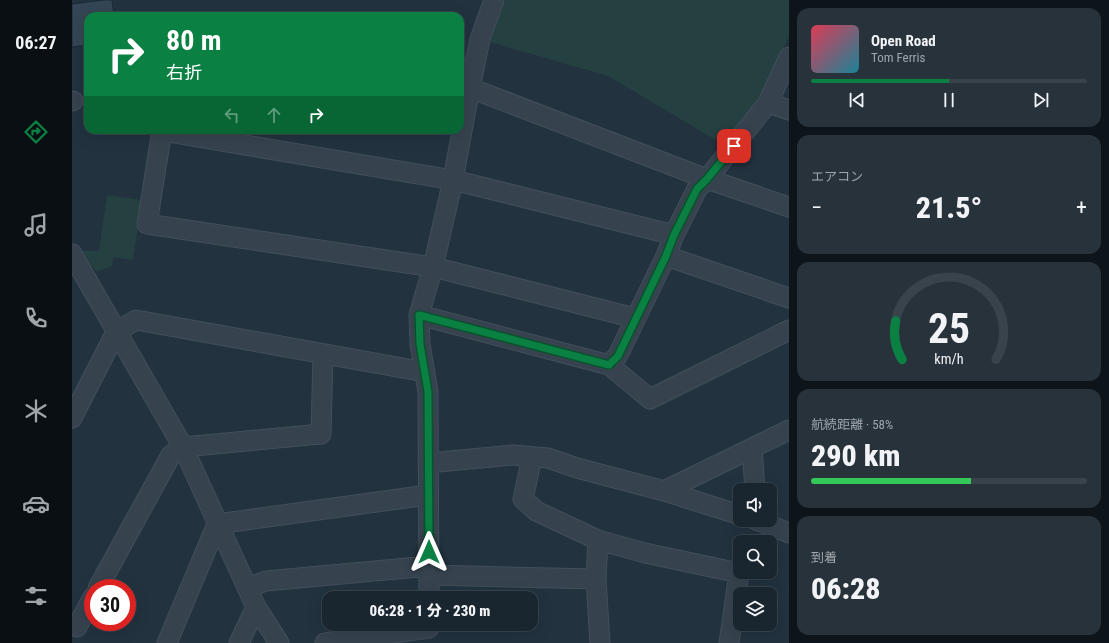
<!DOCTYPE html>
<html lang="ja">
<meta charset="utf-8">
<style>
:root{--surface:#1a262f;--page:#27323b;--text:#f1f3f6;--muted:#9fa5aa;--line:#38434b;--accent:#0b8043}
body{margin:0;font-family:"Roboto Condensed","Noto Sans JP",sans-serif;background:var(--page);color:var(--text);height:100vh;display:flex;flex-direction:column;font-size:15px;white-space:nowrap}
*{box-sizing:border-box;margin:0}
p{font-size:13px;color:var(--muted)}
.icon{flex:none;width:22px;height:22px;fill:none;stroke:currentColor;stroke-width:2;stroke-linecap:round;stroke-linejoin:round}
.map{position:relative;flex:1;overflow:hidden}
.side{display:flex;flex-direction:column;gap:8px;padding:8px;background:#0e151a;width:320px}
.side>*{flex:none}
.banner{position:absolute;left:12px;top:12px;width:380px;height:122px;border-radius:12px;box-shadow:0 4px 16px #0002,0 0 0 1px var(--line);background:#0b8043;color:#fff;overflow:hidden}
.buttons{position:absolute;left:661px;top:483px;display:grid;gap:8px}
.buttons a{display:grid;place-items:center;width:44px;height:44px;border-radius:8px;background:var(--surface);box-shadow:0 4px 16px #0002,0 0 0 1px var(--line);font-size:20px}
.speed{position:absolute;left:12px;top:579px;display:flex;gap:8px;font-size:20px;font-weight:700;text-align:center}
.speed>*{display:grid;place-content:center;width:52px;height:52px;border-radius:50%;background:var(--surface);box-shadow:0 4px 16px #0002,0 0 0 1px var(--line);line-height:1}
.speed .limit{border:6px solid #d22;background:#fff;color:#111}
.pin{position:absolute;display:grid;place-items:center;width:34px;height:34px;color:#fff;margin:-17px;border-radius:8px;box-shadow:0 2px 6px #0006}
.me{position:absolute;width:44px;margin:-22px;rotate:0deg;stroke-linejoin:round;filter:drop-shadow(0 0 3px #0008)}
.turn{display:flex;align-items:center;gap:14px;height:84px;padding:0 16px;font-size:18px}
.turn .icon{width:52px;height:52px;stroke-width:2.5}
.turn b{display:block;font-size:28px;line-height:34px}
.lanes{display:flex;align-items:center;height:38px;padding:0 16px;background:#0003;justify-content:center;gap:20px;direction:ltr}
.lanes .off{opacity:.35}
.big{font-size:30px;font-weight:800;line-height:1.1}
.side .widget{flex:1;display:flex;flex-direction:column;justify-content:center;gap:6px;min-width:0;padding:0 14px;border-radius:12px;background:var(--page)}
.side .dial{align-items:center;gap:0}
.dial svg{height:104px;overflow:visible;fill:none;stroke:var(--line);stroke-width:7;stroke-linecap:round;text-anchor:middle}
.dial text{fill:var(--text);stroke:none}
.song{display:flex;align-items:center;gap:12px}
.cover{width:48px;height:48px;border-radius:6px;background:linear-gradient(135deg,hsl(350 70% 55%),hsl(190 70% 35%))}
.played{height:4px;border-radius:2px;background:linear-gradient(90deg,var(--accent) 50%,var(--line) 50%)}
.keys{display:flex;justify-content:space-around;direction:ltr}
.heat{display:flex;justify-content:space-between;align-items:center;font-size:22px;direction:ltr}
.charge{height:6px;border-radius:3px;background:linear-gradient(90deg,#34c759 58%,var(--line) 0)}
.trip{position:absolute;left:250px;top:591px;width:216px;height:40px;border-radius:12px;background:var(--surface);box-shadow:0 4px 16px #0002,0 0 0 1px var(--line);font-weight:800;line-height:40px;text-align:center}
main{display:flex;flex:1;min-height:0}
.dock{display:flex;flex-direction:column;width:72px;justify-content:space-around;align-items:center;background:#0a0f13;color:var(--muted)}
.dock .icon{width:28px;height:28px}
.dock .current{color:var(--accent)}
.dock b{font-size:18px;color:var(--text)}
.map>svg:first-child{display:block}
.green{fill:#244040}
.building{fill:#344655;stroke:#1d2a36}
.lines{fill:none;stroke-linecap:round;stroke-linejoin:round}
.minor-casing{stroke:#424f5b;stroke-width:21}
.minor{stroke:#36434f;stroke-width:19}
.route-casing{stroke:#07532c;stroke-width:10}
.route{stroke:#0b8043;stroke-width:7}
</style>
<main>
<nav class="dock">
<b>06:27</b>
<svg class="icon current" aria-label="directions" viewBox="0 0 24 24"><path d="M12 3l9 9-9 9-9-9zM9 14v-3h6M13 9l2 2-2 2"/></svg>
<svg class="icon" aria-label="music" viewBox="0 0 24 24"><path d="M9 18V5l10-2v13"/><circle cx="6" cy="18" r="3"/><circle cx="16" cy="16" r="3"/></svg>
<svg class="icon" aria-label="phone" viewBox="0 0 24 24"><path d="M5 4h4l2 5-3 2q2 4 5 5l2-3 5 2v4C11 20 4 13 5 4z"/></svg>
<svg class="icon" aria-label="climate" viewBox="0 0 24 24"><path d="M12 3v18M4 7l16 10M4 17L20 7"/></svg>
<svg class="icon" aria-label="car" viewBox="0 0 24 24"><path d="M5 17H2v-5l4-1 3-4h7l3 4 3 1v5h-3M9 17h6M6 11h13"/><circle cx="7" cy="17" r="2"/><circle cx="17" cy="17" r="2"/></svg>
<svg class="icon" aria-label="filters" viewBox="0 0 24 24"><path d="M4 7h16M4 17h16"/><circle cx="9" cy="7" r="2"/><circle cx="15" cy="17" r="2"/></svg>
</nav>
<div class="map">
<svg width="717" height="643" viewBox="0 0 717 643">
<rect width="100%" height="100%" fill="#22323f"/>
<path class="green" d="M433,0h284v36l-27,64 -38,45 -116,-69 -118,-34z
M35,195l35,5 -9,60 -20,-3 -1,9 -16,6 -14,-21h17z"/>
<path class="building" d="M33,0h7l2,16h-26v29l-16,2v-43z"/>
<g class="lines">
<g class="minor-casing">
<path id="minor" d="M388,86l10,2 237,91 82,28
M0,101h1
M696,103l21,7
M90,130l-15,94 286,43 202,51
M90,131l291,49 221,55
M0,254l111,193 73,160 23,36
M594,256l123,42
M347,315l190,50 41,34 139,-69
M537,365l9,-10 48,-99 8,-21 23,-46 10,-10 61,-76 21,-46
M0,418l44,-86 20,-12 289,52
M680,448l3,42
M460,457l-9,42 13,12 62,29 47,13 94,20 -10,70
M356,463l85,-8 35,3 29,10 87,23 76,24
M592,491l125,-61
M684,520l33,13
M526,540l-2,39 4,64
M357,575l167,4
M26,588l73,-133 12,-8 138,-13 2,-80
M175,588l19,-7 163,-15
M357,598l-1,-206 -8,-48 -1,-29 14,-48 20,-87 17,-92 10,-49 14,-39
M0,625l5,2 16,-30
M95,643l50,-119 211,-29
M167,643l17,-36
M253,643l104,-15"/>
</g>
<use href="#minor" class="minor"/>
</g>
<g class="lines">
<g class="route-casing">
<path id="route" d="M357,552l-1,-160 -8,-48 -1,-29 190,50 9,-9 48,-100 8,-21 23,-46 10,-10 27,-33"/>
</g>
<use href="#route" class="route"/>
</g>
</svg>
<div class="buttons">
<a><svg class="icon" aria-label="sound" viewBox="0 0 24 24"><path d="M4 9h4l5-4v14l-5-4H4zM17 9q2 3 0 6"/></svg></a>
<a><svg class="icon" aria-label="search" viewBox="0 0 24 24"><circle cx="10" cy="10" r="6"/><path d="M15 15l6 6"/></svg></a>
<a><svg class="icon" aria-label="layers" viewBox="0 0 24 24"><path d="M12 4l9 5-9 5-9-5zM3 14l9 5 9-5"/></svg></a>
</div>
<div class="speed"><div class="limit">30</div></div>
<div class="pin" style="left:662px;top:146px;background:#d93025"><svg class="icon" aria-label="arrive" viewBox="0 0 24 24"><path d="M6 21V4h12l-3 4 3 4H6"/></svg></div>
<svg class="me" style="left:357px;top:552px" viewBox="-20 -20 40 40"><path d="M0-17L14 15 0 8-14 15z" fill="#0b8043" stroke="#fff" stroke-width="4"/></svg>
<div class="trip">06:28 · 1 分 · 230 m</div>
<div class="banner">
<div class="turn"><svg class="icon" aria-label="right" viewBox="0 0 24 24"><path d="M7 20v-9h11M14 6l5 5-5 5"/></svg><div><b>80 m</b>右折</div></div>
<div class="lanes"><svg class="icon off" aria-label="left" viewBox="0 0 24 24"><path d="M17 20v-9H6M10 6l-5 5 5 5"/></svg><svg class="icon off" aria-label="ahead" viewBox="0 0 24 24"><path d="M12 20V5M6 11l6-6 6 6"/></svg><svg class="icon" aria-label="right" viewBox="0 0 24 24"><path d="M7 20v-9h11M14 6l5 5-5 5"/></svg></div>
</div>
</div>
<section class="side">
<div class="widget">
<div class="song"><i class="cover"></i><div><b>Open Road</b><p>Tom Ferris</p></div></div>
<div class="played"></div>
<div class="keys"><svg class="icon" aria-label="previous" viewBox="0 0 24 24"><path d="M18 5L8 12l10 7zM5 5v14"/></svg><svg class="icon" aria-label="pause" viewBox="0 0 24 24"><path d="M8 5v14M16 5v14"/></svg><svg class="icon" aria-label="next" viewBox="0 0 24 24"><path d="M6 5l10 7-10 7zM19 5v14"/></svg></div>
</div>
<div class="widget"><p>エアコン</p>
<div class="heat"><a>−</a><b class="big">21.5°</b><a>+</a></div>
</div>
<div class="widget dial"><svg viewBox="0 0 100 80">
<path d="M14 69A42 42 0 1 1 86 69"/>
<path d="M14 69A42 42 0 0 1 9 39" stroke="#0b8043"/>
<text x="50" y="56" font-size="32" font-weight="700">25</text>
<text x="50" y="72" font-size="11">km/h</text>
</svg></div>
<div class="widget"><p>航続距離 · 58%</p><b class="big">290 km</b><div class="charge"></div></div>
<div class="widget"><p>到着</p><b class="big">06:28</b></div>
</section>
</main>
